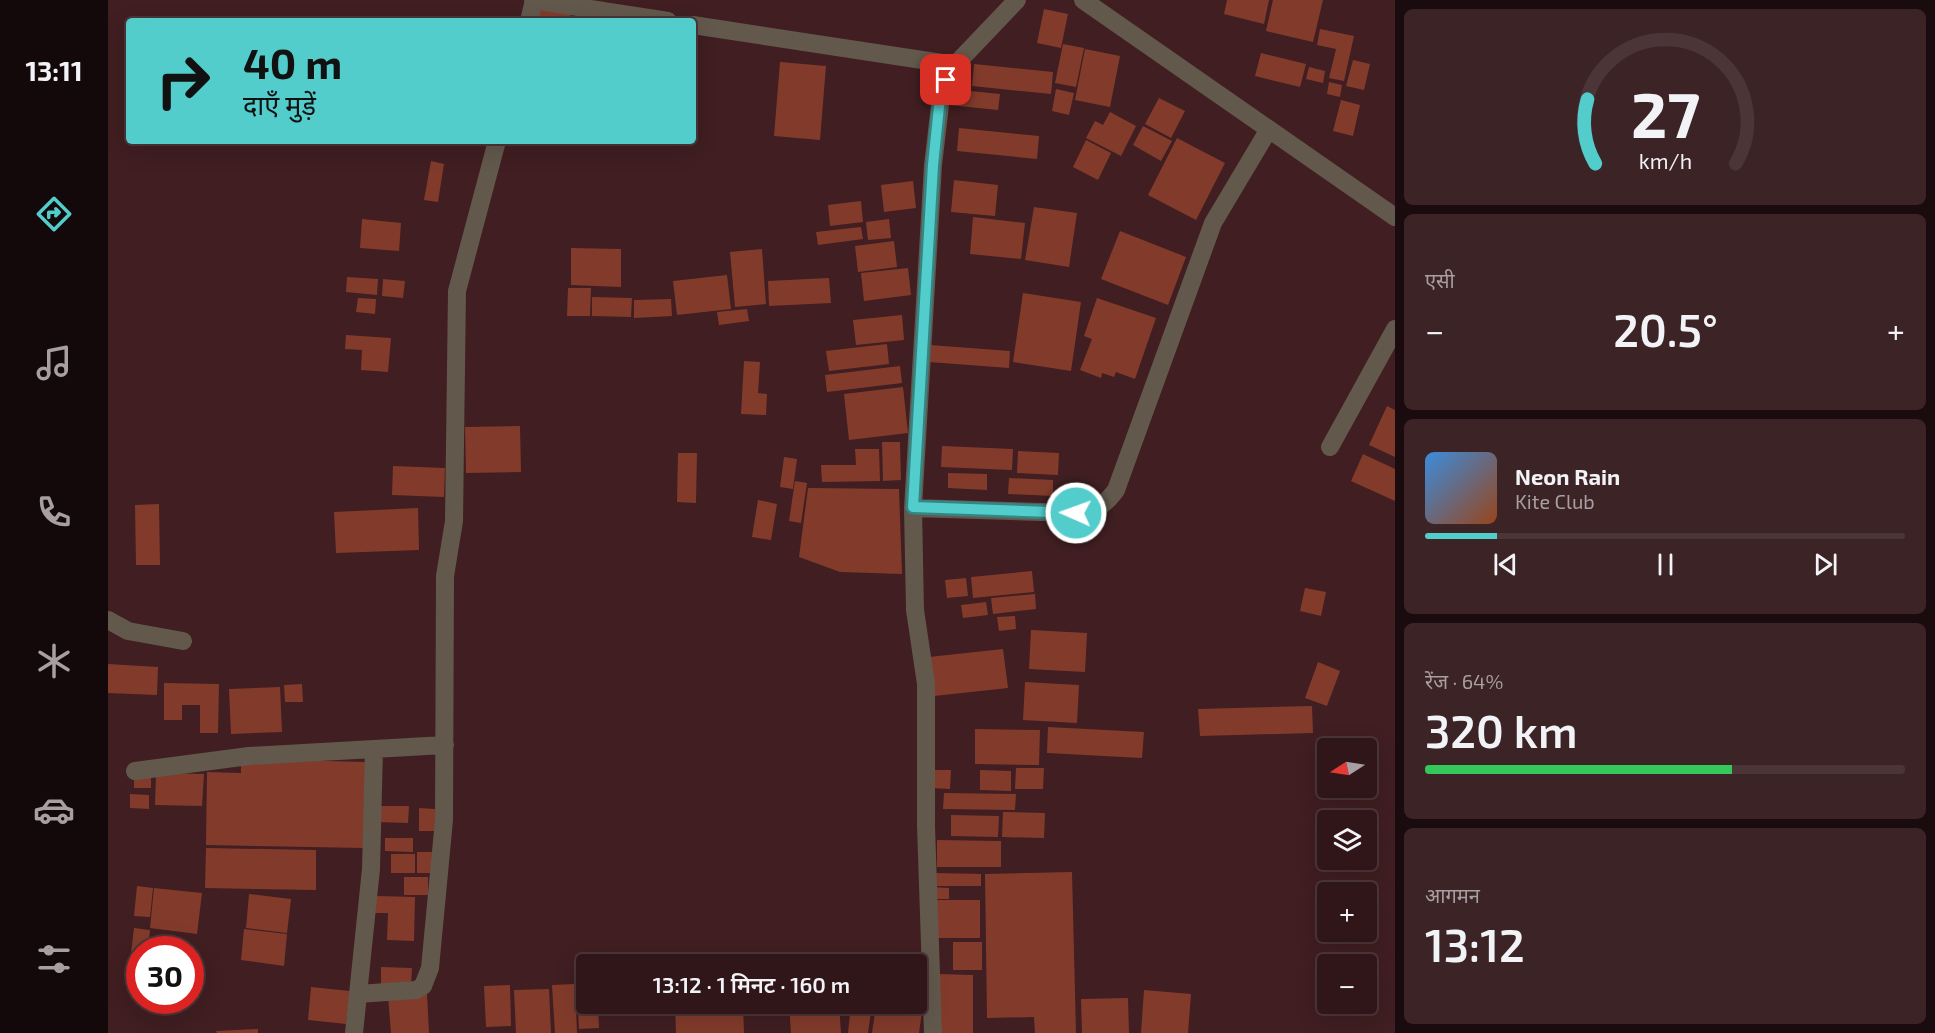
<!DOCTYPE html>
<html lang="hi">
<meta charset="utf-8">
<style>
:root{--surface:#301619;--page:#3c2326;--text:#f1f3f6;--muted:#a89fa2;--line:#4b3538;--accent:#52cdcc}
body{margin:0;font-family:"Exo 2","Noto Sans Devanagari",sans-serif;background:var(--page);color:var(--text);height:100vh;display:flex;flex-direction:column;font-size:22px;white-space:nowrap}
*{box-sizing:border-box;margin:0}
p{font-size:20px;color:var(--muted)}
.icon{flex:none;width:33px;height:33px;fill:none;stroke:currentColor;stroke-width:2;stroke-linecap:round;stroke-linejoin:round}
.map{position:relative;flex:1;overflow:hidden}
.side{display:flex;flex-direction:column;gap:9px;padding:9px;background:#1a0c0e;width:540px}
.side>*{flex:none}
.top-card{position:absolute;left:18px;top:18px;width:570px;height:126px;border-radius:6px;box-shadow:0 6px 24px #0002,0 0 0 2px var(--line);background:#52cdcc;color:#111;overflow:hidden}
.needle{width:39px;rotate:258deg}
.buttons{position:absolute;left:1209px;top:738px;display:grid;gap:12px}
.buttons a{display:grid;place-items:center;width:60px;height:60px;border-radius:6px;background:var(--surface);box-shadow:0 6px 24px #0002,0 0 0 2px var(--line);font-size:30px}
.speed{position:absolute;left:18px;top:936px;display:flex;gap:12px;font-size:30px;font-weight:700;text-align:center}
.speed>*{display:grid;place-content:center;width:78px;height:78px;border-radius:50%;background:var(--surface);box-shadow:0 6px 24px #0002,0 0 0 2px var(--line);line-height:1}
.speed .limit{border:9px solid #d22;background:#fff;color:#111}
.pin{position:absolute;display:grid;place-items:center;width:51px;height:51px;color:#fff;margin:-26px;border-radius:12px;box-shadow:0 3px 9px #0006}
.me{position:absolute;width:66px;margin:-33px;rotate:272deg;stroke-linejoin:round;filter:drop-shadow(0 0 4px #0008)}
.turn{display:flex;align-items:center;gap:21px;height:126px;padding:0 18px;font-size:27px}
.turn .icon{width:78px;height:78px;stroke-width:2.5}
.turn b{display:block;font-size:42px;line-height:51px}
.big{font-size:45px;font-weight:600;line-height:1.1}
.side .tile{flex:1;display:flex;flex-direction:column;justify-content:center;gap:9px;min-width:0;padding:0 21px;border-radius:9px;background:var(--page)}
.side .dial{align-items:center;gap:0}
.dial svg{height:156px;overflow:visible;fill:none;stroke:var(--line);stroke-width:7;stroke-linecap:round;text-anchor:middle}
.dial text{fill:var(--text);stroke:none}
.song{display:flex;align-items:center;gap:18px}
.cover{width:72px;height:72px;border-radius:9px;background:linear-gradient(135deg,hsl(210 70% 55%),hsl(20 70% 35%))}
.played{height:6px;border-radius:3px;background:linear-gradient(90deg,var(--accent) 15%,var(--line) 15%)}
.keys{display:flex;justify-content:space-around;direction:ltr}
.heat{display:flex;justify-content:space-between;align-items:center;font-size:33px;direction:ltr}
.charge{height:9px;border-radius:4px;background:linear-gradient(90deg,#34c759 64%,var(--line) 0)}
.trip{position:absolute;left:468px;top:954px;width:351px;height:60px;border-radius:6px;background:var(--surface);box-shadow:0 6px 24px #0002,0 0 0 2px var(--line);font-weight:600;line-height:60px;text-align:center}
main{display:flex;flex:1;min-height:0}
.tabs{display:flex;flex-direction:column;width:108px;justify-content:space-around;align-items:center;background:#13090a;color:var(--muted)}
.tabs .icon{width:42px;height:42px}
.tabs .active{color:var(--accent)}
.tabs b{font-size:27px;color:var(--text)}
.map>svg:first-child{display:block}
.building{fill:#823b2b}
.lines{fill:none;stroke-linecap:round;stroke-linejoin:round}
.minor{stroke:#62584c;stroke-width:18}
.route-casing{stroke:#358585;stroke-width:15}
.route{stroke:#52cdcc;stroke-width:10}
</style>
<main>
<nav class="tabs">
<b>13:11</b>
<svg class="icon active" aria-label="directions" viewBox="0 0 24 24"><path d="M12 3l9 9-9 9-9-9zM9 14v-3h6M13 9l2 2-2 2"/></svg>
<svg class="icon" aria-label="music" viewBox="0 0 24 24"><path d="M9 18V5l10-2v13"/><circle cx="6" cy="18" r="3"/><circle cx="16" cy="16" r="3"/></svg>
<svg class="icon" aria-label="phone" viewBox="0 0 24 24"><path d="M5 4h4l2 5-3 2q2 4 5 5l2-3 5 2v4C11 20 4 13 5 4z"/></svg>
<svg class="icon" aria-label="climate" viewBox="0 0 24 24"><path d="M12 3v18M4 7l16 10M4 17L20 7"/></svg>
<svg class="icon" aria-label="car" viewBox="0 0 24 24"><path d="M5 17H2v-5l4-1 3-4h7l3 4 3 1v5h-3M9 17h6M6 11h13"/><circle cx="7" cy="17" r="2"/><circle cx="17" cy="17" r="2"/></svg>
<svg class="icon" aria-label="filters" viewBox="0 0 24 24"><path d="M4 7h16M4 17h16"/><circle cx="9" cy="7" r="2"/><circle cx="15" cy="17" r="2"/></svg>
</nav>
<div class="map">
<svg width="1287" height="1033" viewBox="0 0 1287 1033">
<rect width="100%" height="100%" fill="#401e21"/>
<path class="building" d="M1119,0h42l-5,24 -40,-10z
M1165,0h50l-10,42 -47,-11z
M427,9l36,4 -1,8h-36z
M936,9l24,5 -7,34 -24,-5z
M1212,29l34,7 -10,45 -15,-3 7,-29 -19,-4z
M955,44l21,4 -8,39 -21,-4z
M977,49l35,7 -10,51 -35,-7z
M1153,53l45,11 -6,23 -45,-11z
M1245,60l17,4 -6,26 -18,-4z
M672,62l46,4 -6,74 -46,-4z
M866,64l79,8 -2,22 -79,-8z
M849,66l14,1 -2,21 -14,-2z
M1201,67l16,4 -2,12 -17,-4z
M1221,82l13,3 -2,12 -13,-3z
M842,89l50,5 -2,16 -50,-5z
M948,89l18,4 -5,22 -17,-4z
M1051,98l26,13 -14,27 -26,-14z
M1233,100l19,5 -7,31 -20,-5z
M1002,112l26,14 -15,30 -35,-18 9,-17 8,4z
M1035,126l29,15 -11,20 -28,-16z
M851,128l80,8 -2,23 -80,-8z
M1069,138l48,25 -29,57 -48,-25z
M978,140l25,13 -13,27 -25,-13z
M323,161l13,3 -6,38 -14,-2z
M846,180l44,5 -3,31 -44,-4z
M805,181l3,27 -32,4 -3,-27z
M753,201l2,21 -33,4 -2,-21z
M926,207l43,6 -8,54 -44,-7z
M865,217l52,6 -4,36 -51,-5z
M254,219l39,4 -2,28 -39,-3z
M781,219l2,19 -23,2 -2,-18z
M753,227l2,12 -45,6 -2,-13z
M1012,231l66,26 -18,48 -67,-26z
M786,241l3,26 -39,5 -3,-26z
M463,248l50,1v38l-50,-2z
M654,249l4,55 -31,3 -5,-55z
M800,268l3,27 -47,6 -3,-28z
M619,275l4,34 -54,6 -4,-34z
M239,277l31,2 -1,16 -31,-3z
M721,278l2,25 -62,3 -1,-25z
M275,279l22,2 -2,17 -21,-2z
M460,288h23l-1,28h-23z
M915,293l58,9 -10,69 -58,-9z
M484,297l40,1 -1,19 -39,-1z
M250,298l18,1 -1,15 -19,-2z
M989,298l59,20 -21,61 -19,-7 -2,5 -12,-4 -1,5 -21,-8 12,-31 -8,-3z
M563,299l1,17 -38,2v-18z
M639,309l2,12 -30,4 -2,-13z
M794,315l2,25 -48,5 -3,-25z
M238,335l45,3 -3,34 -27,-2 1,-20 -17,-1z
M779,344l2,20 -60,7 -3,-20z
M822,345l80,6 -1,17 -80,-6z
M636,361l16,1 -2,31 9,1 -1,21 -25,-1z
M792,366l2,17 -75,9 -2,-17z
M795,387l5,46 -59,7 -5,-46z
M1279,406l8,4v47l-26,-12z
M412,426l1,46 -55,1 -1,-46z
M774,442h18l1,38 -18,1z
M834,446l71,3 -1,21 -71,-3z
M747,449h24l1,32 -58,1 -1,-17h35z
M910,451l41,2 -1,22 -41,-2z
M570,453h19l-1,50 -19,-1z
M1255,454l32,15v32l-44,-20z
M676,457l13,2 -4,30 -13,-2z
M285,466l52,2 -1,29 -52,-2z
M840,473l39,1v16l-39,-2z
M901,478l44,2v16l-45,-2z
M687,481l12,2 -6,40 -12,-2z
M700,488l91,1 3,85 -62,-2 -41,-15z
M650,500l19,4 -6,36 -19,-3z
M51,504l1,61h-24l-1,-60z
M310,508l1,42 -83,3 -2,-41z
M924,571l2,21 -61,6 -2,-21z
M858,578l2,18 -21,2 -2,-18z
M1197,588l21,4 -5,24 -21,-5z
M927,594l1,15 -43,5 -2,-16z
M878,602l2,13 -25,3 -2,-13z
M907,616l1,13 -17,2 -2,-14z
M923,630l56,3 -2,39 -56,-3z
M895,649l5,39 -74,8 -5,-39z
M1210,662l22,9 -13,35 -22,-8z
M0,664l50,3 -1,28 -49,-2z
M917,682l54,3 -2,38 -54,-3z
M56,683l55,1 -1,49h-18v-28h-18v15h-18z
M194,684l1,18h-18l-1,-17z
M172,687l2,45 -51,2 -2,-45z
M1204,706l1,27 -113,3 -2,-27z
M940,727l96,5 -2,26 -95,-5z
M867,729l65,1 -1,35 -64,-1z
M133,759l126,3 -2,86 -159,-3 1,-73 34,1z
M908,768h28l-1,21h-28z
M823,770h20l-1,19 -19,-1z
M872,770l31,1v20l-31,-1z
M48,773l48,1 -2,32 -47,-1z
M26,775l17,1v12h-17z
M836,793l72,1 -1,16 -72,-1z
M22,794l19,1v14l-19,-1z
M269,806h32l-1,17 -31,-1z
M311,808l16,1v22h-16z
M895,812l42,1 -1,25 -42,-1z
M843,815l48,1 -1,21 -47,-1z
M277,838h28v14l-28,-1z
M829,840l64,1v26h-64z
M98,848l110,2v40l-111,-2z
M309,852h17v21h-17z
M283,854h24v19h-24z
M964,872l4,161h-41l-1,-16 -47,1 -2,-144z
M827,873l46,1v12h-46z
M296,877h24v18h-24z
M29,886l16,2 -3,29 -16,-1z
M824,887l17,1v11h-17z
M46,888l48,5 -5,41 -47,-6z
M141,894l42,5 -4,34 -41,-5z
M268,896l39,1 -1,44 -27,-1 1,-27h-13z
M826,900h46v38h-47z
M26,928l16,2 -2,20h-8v21l-11,-1z
M136,929l43,5 -3,32 -43,-6z
M845,942h29v28h-29z
M273,967l31,1 -1,17 -30,-1z
M830,974l35,1v58h-36z
M467,984l2,49h-22l-3,-48z
M402,985l1,41 -25,1 -2,-41z
M203,987l39,4 -4,33 -38,-4z
M441,989l2,44h-35l-2,-43z
M1036,990l47,4 -3,39h-47z
M469,991h9v13h12l1,24 -20,1z
M319,994l2,39h-38l-3,-37z
M1020,998l1,35h-47l-1,-34z
M567,1004h68l1,29h-68z
M681,1004h50l2,29h-50z
M743,1004l21,1 -4,28h-20z
M768,1005l46,6 -3,22h-47z
M150,1029v4h-41l-1,-2z"/>
<g class="lines">
<path class="minor" d="M425,0l135,21
M975,0l312,217
M421,21l5,-21
M585,25l262,40
M1222,447l65,-118
M805,508l163,5c20,-2 28,-7 40,-23l97,-267 56,-94
M0,620l20,11 55,10
M27,771l114,-15 196,-11
M250,994l58,-4 7,-4 7,-18 14,-148 1,-244 9,-55 3,-230 40,-150
M246,1033l17,-164 3,-120
M825,1033l-7,-207v-142l-11,-74 -2,-102 20,-343 8,-68 5,-17 9,-15 62,-65"/>
</g>
<g class="lines">
<g class="route-casing">
<path id="route" d="M838,80l-6,17 -7,68 -20,342 163,6"/>
</g>
<use href="#route" class="route"/>
</g>
</svg>
<div class="buttons">
<a><svg class="needle" viewBox="-14 -14 28 28"><path d="M0-13l5 13h-10z" fill="#e53935"/><path d="M0 13l5-13h-10z" fill="#a89fa2"/></svg></a>
<a><svg class="icon" aria-label="layers" viewBox="0 0 24 24"><path d="M12 4l9 5-9 5-9-5zM3 14l9 5 9-5"/></svg></a>
<a>+</a>
<a>−</a>
</div>
<div class="speed"><div class="limit">30</div></div>
<div class="pin" style="left:838px;top:80px;background:#d93025"><svg class="icon" aria-label="arrive" viewBox="0 0 24 24"><path d="M6 21V4h12l-3 4 3 4H6"/></svg></div>
<svg class="me" style="left:968px;top:513px" viewBox="-20 -20 40 40"><circle r="17" fill="#52cdcc" stroke="#fff" stroke-width="3"/><path d="M0-11L8 9 0 5-8 9z" fill="#fff"/></svg>
<div class="trip">13:12 · 1 मिनट · 160 m</div>
<div class="top-card">
<div class="turn"><svg class="icon" aria-label="right" viewBox="0 0 24 24"><path d="M7 20v-9h11M14 6l5 5-5 5"/></svg><div><b>40 m</b>दाएँ मुड़ें</div></div>
</div>
</div>
<section class="side">
<div class="tile dial"><svg viewBox="0 0 100 80">
<path d="M14 69A42 42 0 1 1 86 69"/>
<path d="M14 69A42 42 0 0 1 10 36" stroke="#52cdcc"/>
<text x="50" y="56" font-size="32" font-weight="700">27</text>
<text x="50" y="72" font-size="11">km/h</text>
</svg></div>
<div class="tile"><p>एसी</p>
<div class="heat"><a>−</a><b class="big">20.5°</b><a>+</a></div>
</div>
<div class="tile">
<div class="song"><i class="cover"></i><div><b>Neon Rain</b><p>Kite Club</p></div></div>
<div class="played"></div>
<div class="keys"><svg class="icon" aria-label="previous" viewBox="0 0 24 24"><path d="M18 5L8 12l10 7zM5 5v14"/></svg><svg class="icon" aria-label="pause" viewBox="0 0 24 24"><path d="M8 5v14M16 5v14"/></svg><svg class="icon" aria-label="next" viewBox="0 0 24 24"><path d="M6 5l10 7-10 7zM19 5v14"/></svg></div>
</div>
<div class="tile"><p>रेंज · 64%</p><b class="big">320 km</b><div class="charge"></div></div>
<div class="tile"><p>आगमन</p><b class="big">13:12</b></div>
</section>
</main>
